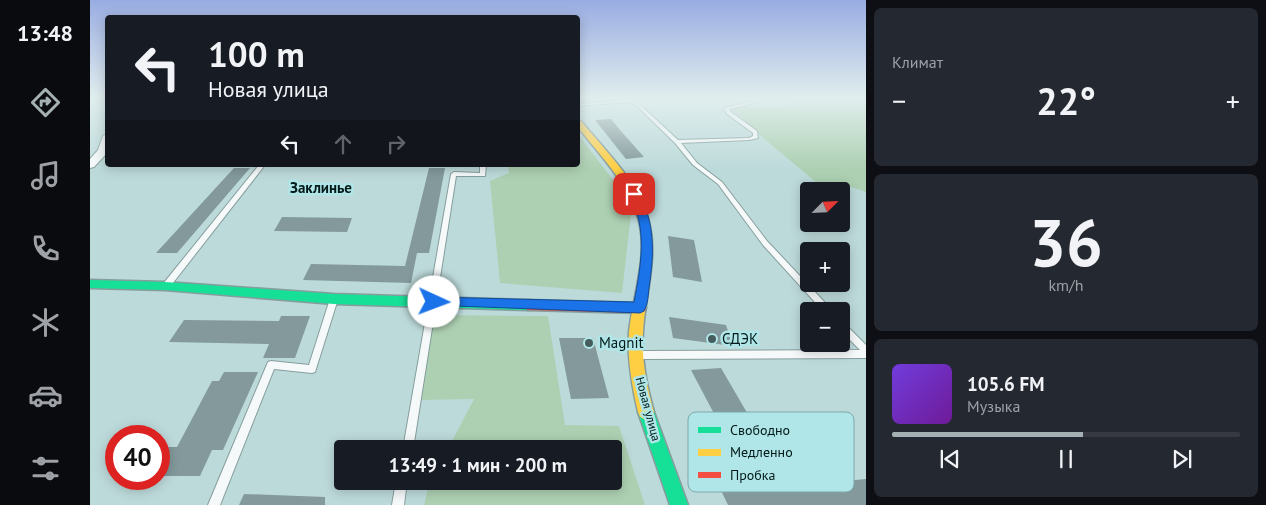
<!DOCTYPE html>
<html lang="ru">
<meta charset="utf-8">
<style>
:root{--surface:#171b24;--page:#242831;--text:#f1f3f6;--muted:#9ea1a6;--line:#363941;--accent:#a4b0b1}
body{margin:0;font-family:"PT Sans",sans-serif;background:var(--page);color:var(--text);height:100vh;display:flex;flex-direction:column;font-size:19px;white-space:nowrap}
*{box-sizing:border-box;margin:0}
p{font-size:16px;color:var(--muted)}
.icon{flex:none;width:28px;height:28px;fill:none;stroke:currentColor;stroke-width:2;stroke-linecap:round;stroke-linejoin:round}
.map{position:relative;flex:1;overflow:hidden}
.sheet{display:flex;flex-direction:column;gap:8px;padding:8px;background:#0d0f14;width:400px}
.sheet>*{flex:none}
.guide{position:absolute;left:15px;top:15px;width:475px;height:152px;border-radius:5px;box-shadow:0 2px 12px #0003;background:#171b24;color:var(--text);overflow:hidden}
.needle{width:32px;rotate:66deg}
.buttons{position:absolute;left:710px;top:182px;display:grid;gap:10px}
.buttons a{display:grid;place-items:center;width:50px;height:50px;border-radius:5px;background:var(--surface);box-shadow:0 2px 12px #0003;font-size:25px}
.speed{position:absolute;left:15px;top:425px;display:flex;gap:10px;font-size:25px;font-weight:700;text-align:center}
.speed>*{display:grid;place-content:center;width:65px;height:65px;border-radius:50%;background:var(--surface);box-shadow:0 2px 12px #0003;line-height:1}
.speed .limit{border:8px solid #d22;background:#fff;color:#111}
.pin{position:absolute;display:grid;place-items:center;width:42px;height:42px;color:#fff;margin:-21px;border-radius:10px;box-shadow:0 2px 8px #0006}
.me{position:absolute;width:55px;margin:-28px;rotate:92deg;stroke-linejoin:round;filter:drop-shadow(0 0 4px #0008)}
.turn{display:flex;align-items:center;gap:18px;height:105px;padding:0 20px;font-size:22px}
.turn .icon{width:65px;height:65px;stroke-width:2.5}
.turn b{display:block;font-size:35px;line-height:42px}
.lanes{display:flex;align-items:center;height:48px;padding:0 20px;background:#0003;justify-content:center;gap:25px;direction:ltr}
.lanes .off{opacity:.35}
.big{font-size:38px;font-weight:800;line-height:1.1}
.sheet .widget{flex:1;display:flex;flex-direction:column;justify-content:center;gap:8px;min-width:0;padding:0 18px;border-radius:8px;background:var(--page)}
.sheet .dial{align-items:center;gap:0}
.dial b{font-size:65px;line-height:1}
.song{display:flex;align-items:center;gap:15px}
.cover{width:60px;height:60px;border-radius:8px;background:linear-gradient(135deg,hsl(260 70% 55%),hsl(280 70% 35%))}
.played{height:5px;border-radius:2px;background:linear-gradient(90deg,var(--accent) 55%,var(--line) 55%)}
.keys{display:flex;justify-content:space-around;direction:ltr}
.heat{display:flex;justify-content:space-between;align-items:center;font-size:28px;direction:ltr}
.trip{position:absolute;left:244px;top:440px;width:288px;height:50px;border-radius:5px;background:var(--surface);box-shadow:0 2px 12px #0003;font-weight:800;line-height:50px;text-align:center}
main{display:flex;flex:1;min-height:0}
.tabs{display:flex;flex-direction:column;width:90px;justify-content:space-around;align-items:center;background:#090b0e;color:var(--muted)}
.tabs .icon{width:35px;height:35px}
.tabs .selected{color:var(--accent)}
.tabs b{font-size:22px;color:var(--text)}
.map>svg:first-child{display:block}
.green{fill:#add0b2}
.building{fill:#83999b}
.lines{fill:none;stroke-linecap:round;stroke-linejoin:round}
.lane-casing{stroke:#869d9d;stroke-width:2}
.street-casing{stroke:#869d9d;stroke-width:2}
.fast-casing{stroke:#869d9d;stroke-width:3}
.slow-casing{stroke:#869d9d;stroke-width:3}
.jam-casing{stroke:#869d9d;stroke-width:3}
.lane{fill:#f5f9f9;fill-rule:evenodd}
.street{fill:#f5f9f9;fill-rule:evenodd}
.fast{fill:#16e098;fill-rule:evenodd}
.slow{fill:#ffcf43;fill-rule:evenodd}
.jam{fill:#f24e42;fill-rule:evenodd}
.route{fill:#1a73e8;stroke:#114b97}
.poi-dot{fill:#455d5d;stroke:#b0e6e7;stroke-width:2}
.labels{text-anchor:middle;stroke-width:5;stroke-linejoin:round;paint-order:stroke}
.street-label{font-size:12px;fill:#041a1a;stroke:#b0e6e7}
.quarter-label{font-size:15px;font-weight:bold;fill:#041a1a;stroke:#b0e6e7}
.near-poi-label{font-size:15px;fill:#041a1a;stroke:#b0e6e7;text-anchor:start}
.key{fill:#b0e6e7;stroke:#7ca9aa;stroke-width:1}
.key-label{font-size:14px;fill:#041a1a}
</style>
<main>
<nav class="tabs">
<b>13:48</b>
<svg class="icon selected" aria-label="directions" viewBox="0 0 24 24"><path d="M12 3l9 9-9 9-9-9zM9 14v-3h6M13 9l2 2-2 2"/></svg>
<svg class="icon" aria-label="music" viewBox="0 0 24 24"><path d="M9 18V5l10-2v13"/><circle cx="6" cy="18" r="3"/><circle cx="16" cy="16" r="3"/></svg>
<svg class="icon" aria-label="phone" viewBox="0 0 24 24"><path d="M5 4h4l2 5-3 2q2 4 5 5l2-3 5 2v4C11 20 4 13 5 4z"/></svg>
<svg class="icon" aria-label="climate" viewBox="0 0 24 24"><path d="M12 3v18M4 7l16 10M4 17L20 7"/></svg>
<svg class="icon" aria-label="car" viewBox="0 0 24 24"><path d="M5 17H2v-5l4-1 3-4h7l3 4 3 1v5h-3M9 17h6M6 11h13"/><circle cx="7" cy="17" r="2"/><circle cx="17" cy="17" r="2"/></svg>
<svg class="icon" aria-label="filters" viewBox="0 0 24 24"><path d="M4 7h16M4 17h16"/><circle cx="9" cy="7" r="2"/><circle cx="15" cy="17" r="2"/></svg>
</nav>
<div class="map">
<svg width="776" height="505" viewBox="0 0 776 505">
<rect width="100%" height="100%" fill="#bddada"/>
<path class="green" d="M703,98h73v94l-27,-9h-22l-88,-74 17,-3h34l11,-2 11,3 -11,-7z
M488,134l54,71 -10,88 -122,-10 -10,-102 19,-8 -1,-8h70z
M341,315l117,1 17,109 54,1 26,79h-221l6,-24h182v-32h-164l26,-50 -55,1z"/>
<path class="building" d="M521,119l9,11 24,27 -18,2 -31,-39z
M144,168h16l-73,85h-21z
M339,168h16l-16,85h-12l-6,30 -108,-3 8,-16 94,2z
M192,217l70,1 -5,14 -73,-1z
M578,236l26,4 8,42 -29,-5z
M191,316h29l-15,42h-32l6,-14 -100,-2 15,-22 95,1z
M579,317l57,8 7,21 -60,-8z
M469,338h34l16,60 -38,1z
M631,368l32,55 19,-2 40,63 54,-5v26h-138l-37,-77 29,-3 -29,-55z
M134,372h34l-35,78h-11l-12,26h-41v-29h18l35,-66h7z
M734,417l30,43 -22,1 -28,-43z
M154,494l81,3v8h-86z"/>
<g class="lines">
<g class="lane-casing">
<path id="lane" d="M662,98h4l3,4 -30,7 2,3 26,19 1,7 -9,2 -68,3 16,20 25,19 45,59 64,68 1,2h-9l-60,-66 -45,-61 -25,-19 -18,-22 -39,-38 -7,-3 -51,4v-2l52,-4 8,3 40,37 71,-2 4,-2v-3l-26,-19 -3,-6 30,-7z
M169,165h6l-96,123h-6l-1,-2 1,-2z
M390,165h6l-1,11h-29l-43,273h-10l48,-275 3,-2 26,1z
M244,296l3,1 1,2 -23,73 -3,1 -38,-4 -54,136h-12l60,-143 3,-1 38,4 21,-66 1,-2z
M751,322l3,1 22,22v13l-225,1 -3,-1 -1,-3 1,-3 3,-1 219,-1 -19,-19z
M306,481h11l-3,24h-12z"/>
</g>
<g class="street-casing">
<path id="street" d="M18,133v19l-14,15 -4,1v-9l8,-9 5,-14z"/>
</g>
<g class="fast-casing">
<path id="fast" d="M0,280l75,2 169,12 194,6 5,2 1,3 -1,3 -5,2 -194,-6 -169,-14 -75,-2z
M556,404l6,3 2,5 34,93h-18l-32,-93 2,-5z"/>
</g>
<g class="slow-casing">
<path id="slow" d="M488,121h3c22,27 56,60 66,94 13,39 -2,78 -4,117 -2,27 4,54 11,80l-2,5 -6,3 -6,-3 -2,-5c-6,-26 -11,-53 -9,-80 4,-39 22,-82 7,-120 -11,-32 -38,-59 -58,-85z"/>
</g>
<g class="jam-casing">
<path id="jam" d="M438,300l112,3 5,2 1,3 -1,3 -5,2 -112,-3 -5,-2 -1,-3 1,-3z"/>
</g>
<use href="#lane" class="lane"/>
<use href="#street" class="street"/>
<use href="#fast" class="fast"/>
<use href="#slow" class="slow"/>
<use href="#jam" class="jam"/>
</g>
<linearGradient id="sky" x2="0" y2="1"><stop stop-color="#99ace2"/><stop offset="0.58" stop-color="#e1eeee"/><stop offset="1" stop-color="#e1eeee" stop-opacity="0"/></linearGradient>
<rect width="776" height="169" fill="url(#sky)"/>
<path class="route" d="M544,191l3,1c19,29 17,63 12,96 -1,8 -1,16 -5,23l-4,2 -211,-8 -2,-3 2,-4 5,-1 200,5c7,-36 14,-74 -5,-108z"/>
<g class="poi-dot">
<circle cx="622" cy="339" r="5"/>
<circle cx="499" cy="343" r="5"/>
</g>
<g class="labels">
<g class="street-label">
<text transform="translate(558 409) rotate(75)" y="4">Новая улица</text>
</g>
<g class="quarter-label">
<text x="231" y="193">Заклинье</text>
</g>
<g class="near-poi-label">
<text x="632" y="344">СДЭК</text>
<text x="509" y="348">Magnit</text>
</g>
</g>
<rect x="598" y="412" width="166" height="80" rx="8" class="key"/>
<rect x="608" y="427" width="23" height="6" fill="#16e098"/>
<rect x="608" y="449" width="23" height="7" fill="#ffcf43"/>
<rect x="608" y="472" width="23" height="6" fill="#f24e42"/>
<g class="key-label">
<text x="640" y="435">Свободно</text>
<text x="640" y="457">Медленно</text>
<text x="640" y="480">Пробка</text>
</g>
</svg>
<div class="buttons">
<a><svg class="needle" viewBox="-14 -14 28 28"><path d="M0-13l5 13h-10z" fill="#e53935"/><path d="M0 13l5-13h-10z" fill="#9ea1a6"/></svg></a>
<a>+</a>
<a>−</a>
</div>
<div class="speed"><div class="limit">40</div></div>
<div class="pin" style="left:544px;top:194px;background:#d93025"><svg class="icon" aria-label="arrive" viewBox="0 0 24 24"><path d="M6 21V4h12l-3 4 3 4H6"/></svg></div>
<svg class="me" style="left:344px;top:302px" viewBox="-20 -20 40 40"><circle r="19" fill="#fff"/><path d="M0-13L10 11 0 6-10 11z" fill="#1a73e8"/></svg>
<div class="trip">13:49 · 1 мин · 200 m</div>
<div class="guide">
<div class="turn"><svg class="icon" aria-label="left" viewBox="0 0 24 24"><path d="M17 20v-9H6M10 6l-5 5 5 5"/></svg><div><b>100 m</b>Новая улица</div></div>
<div class="lanes"><svg class="icon" aria-label="left" viewBox="0 0 24 24"><path d="M17 20v-9H6M10 6l-5 5 5 5"/></svg><svg class="icon off" aria-label="ahead" viewBox="0 0 24 24"><path d="M12 20V5M6 11l6-6 6 6"/></svg><svg class="icon off" aria-label="right" viewBox="0 0 24 24"><path d="M7 20v-9h11M14 6l5 5-5 5"/></svg></div>
</div>
</div>
<section class="sheet">
<div class="widget"><p>Климат</p>
<div class="heat"><a>−</a><b class="big">22°</b><a>+</a></div>
</div>
<div class="widget dial"><b>36</b><p>km/h</p></div>
<div class="widget">
<div class="song"><i class="cover"></i><div><b>105.6 FM</b><p>Музыка</p></div></div>
<div class="played"></div>
<div class="keys"><svg class="icon" aria-label="previous" viewBox="0 0 24 24"><path d="M18 5L8 12l10 7zM5 5v14"/></svg><svg class="icon" aria-label="pause" viewBox="0 0 24 24"><path d="M8 5v14M16 5v14"/></svg><svg class="icon" aria-label="next" viewBox="0 0 24 24"><path d="M6 5l10 7-10 7zM19 5v14"/></svg></div>
</div>
</section>
</main>
